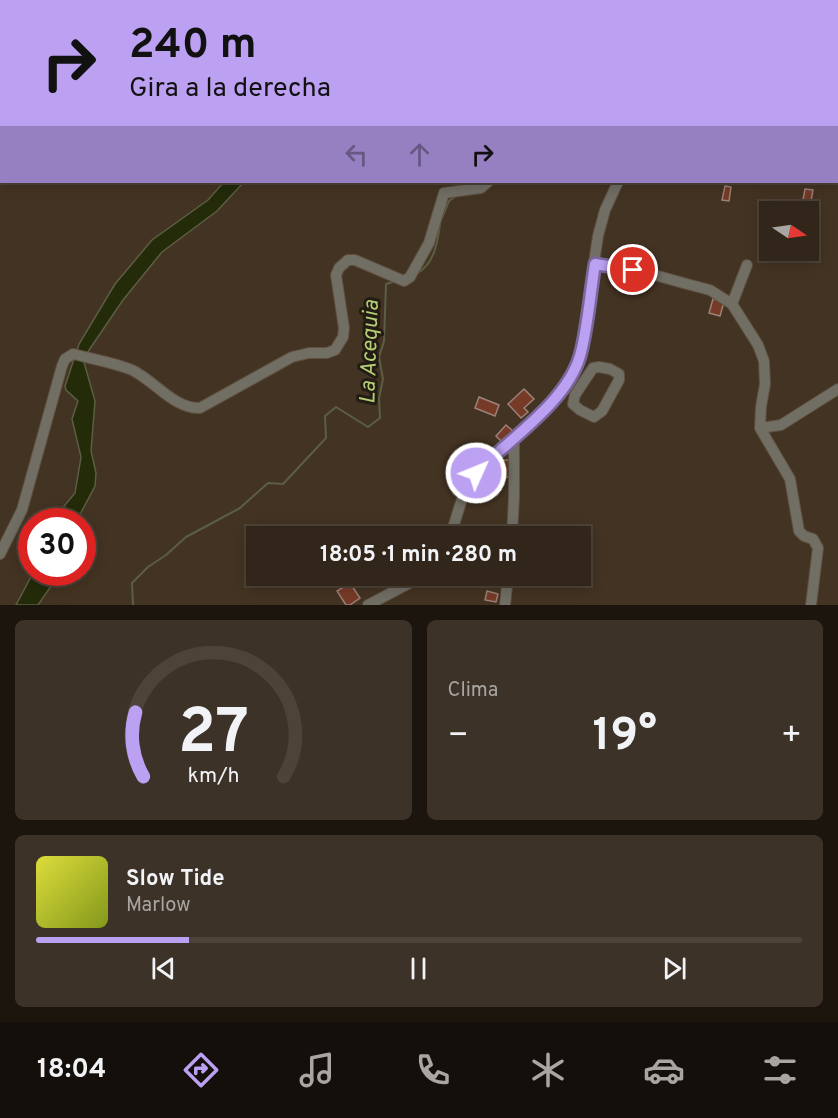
<!DOCTYPE html>
<html lang="es">
<meta charset="utf-8">
<style>
:root{--surface:#32261a;--page:#3d3227;--text:#f1f3f6;--muted:#a8a5a2;--line:#4d4339;--accent:#bca0f2}
body{margin:0;font-family:Overpass,sans-serif;background:var(--page);color:var(--text);height:100vh;display:flex;flex-direction:column;font-size:22px;white-space:nowrap}
*{box-sizing:border-box;margin:0}
p{font-size:20px;color:var(--muted)}
.icon{flex:none;width:33px;height:33px;fill:none;stroke:currentColor;stroke-width:2;stroke-linecap:round;stroke-linejoin:round}
.map{position:relative;height:605px;overflow:hidden}
.sheet{display:flex;flex-direction:column;gap:15px;padding:15px;background:#1c150e;flex:1}
.sheet>*{flex:none}
.top-card{position:absolute;left:0px;top:0px;width:838px;height:183px;box-shadow:0 3px 15px #0003,0 0 0 2px var(--line);background:#bca0f2;color:#111;overflow:hidden}
.needle{width:39px;rotate:103deg}
.tools{position:absolute;left:759px;top:201px;display:grid;gap:12px}
.tools a{display:grid;place-items:center;width:60px;height:60px;border-radius:0px;background:var(--surface);box-shadow:0 3px 15px #0003,0 0 0 2px var(--line);font-size:30px}
.speed{position:absolute;left:18px;top:508px;display:flex;gap:12px;font-size:30px;font-weight:700;text-align:center}
.speed>*{display:grid;place-content:center;width:78px;height:78px;border-radius:50%;background:var(--surface);box-shadow:0 3px 15px #0003,0 0 0 2px var(--line);line-height:1}
.speed .limit{border:9px solid #d22;background:#fff;color:#111}
.pin{position:absolute;display:grid;place-items:center;width:51px;height:51px;color:#fff;margin:-26px;border:3px solid #fff;border-radius:50%;box-shadow:0 2px 6px #0007}
.me{position:absolute;width:66px;margin:-33px;rotate:46deg;stroke-linejoin:round;filter:drop-shadow(0 0 4px #0008)}
.turn{display:flex;align-items:center;gap:21px;height:126px;padding:0 30px;font-size:27px}
.turn .icon{width:78px;height:78px;stroke-width:2.5}
.turn b{display:block;font-size:42px;line-height:51px}
.lanes{display:flex;align-items:center;height:57px;padding:0 30px;background:#0003;justify-content:center;gap:30px;direction:ltr}
.lanes .off{opacity:.35}
.big{font-size:45px;font-weight:700;line-height:1.1}
.sheet .widget{flex:1;display:flex;flex-direction:column;justify-content:center;gap:9px;min-width:0;padding:0 21px;border-radius:9px;background:var(--page)}
.sheet .dial{align-items:center;gap:0}
.dial svg{height:156px;overflow:visible;fill:none;stroke:var(--line);stroke-width:7;stroke-linecap:round;text-anchor:middle}
.dial text{fill:var(--text);stroke:none}
.song{display:flex;align-items:center;gap:18px}
.cover{width:72px;height:72px;border-radius:9px;background:linear-gradient(135deg,hsl(60 70% 55%),hsl(70 70% 35%))}
.played{height:6px;border-radius:3px;background:linear-gradient(90deg,var(--accent) 20%,var(--line) 20%)}
.keys{display:flex;justify-content:space-around;direction:ltr}
.heat{display:flex;justify-content:space-between;align-items:center;font-size:33px;direction:ltr}
.sheet .tiles{flex:1;display:grid;gap:15px;grid-template-columns:1fr 1fr}
.widget:last-child{grid-column:span 2}
.trip{position:absolute;left:246px;top:526px;width:345px;height:60px;border-radius:0px;background:var(--surface);box-shadow:0 3px 15px #0003,0 0 0 2px var(--line);font-weight:700;line-height:60px;text-align:center}
.dock{display:flex;height:96px;justify-content:space-around;align-items:center;background:#140f0a;color:var(--muted)}
.dock .icon{width:42px;height:42px}
.dock .selected{color:var(--accent)}
.dock b{font-size:27px;color:var(--text)}
.map>svg:first-child{display:block}
.water{fill:#232b09;stroke:#5c5e44;stroke-width:1.5}
.lines{fill:none;stroke-linecap:round;stroke-linejoin:round}
.stream{stroke:#5c5e44;stroke-width:2}
.building{fill:#763b27;stroke:#9c8178;stroke-width:1.5}
.minor-casing{stroke:#5f5041;stroke-width:12}
.minor{stroke:#716e64;stroke-width:10}
.route-casing{stroke:#7a689d;stroke-width:15}
.route{stroke:#bca0f2;stroke-width:10}
.labels{text-anchor:middle;stroke-width:6;stroke-linejoin:round;paint-order:stroke}
.water-label{font-size:22px;font-style:italic;fill:#b6ce74;stroke:#231c15}
</style>
<div class="map">
<svg width="838" height="605" viewBox="0 0 838 605">
<rect width="100%" height="100%" fill="#433322"/>
<path class="water" d="M224,182h20l-27,29 -55,41 -39,48 -40,59 12,42 -4,50 5,22 -1,13 -19,36h-18l3,-12 14,-17 6,-36 -9,-38 6,-18 -12,-11 -1,-4 14,-42 36,-60 37,-44 56,-40z
M33,573h27l-22,32h-22z"/>
<g class="lines">
<path class="stream" d="M426,2v-2
M837,119h1
M442,218l7,-17 7,-5
M417,273c17,-8 21,-32 23,-49
M133,605l-1,-22 16,-16 18,-12 20,-18 54,-29 28,-25 15,1 43,-46 -1,-22 11,-9 32,20 12,-9 -1,-20 4,-19 -4,-22 5,-16 2,-57 10,-3"/>
</g>
<path class="building" d="M725,186l6,1 -2,14 -7,-1z
M805,189l8,1 -2,11 -8,-1z
M765,212l5,1v17l-8,-2z
M713,299l11,3 -4,14 -11,-3z
M524,389l10,10 -10,9 4,4 -7,6 -13,-14z
M479,397l20,8 -4,11 -20,-8z
M506,425l7,6 -11,11 -6,-6z
M502,460h9v17h-9z
M350,583l10,15 -10,7h-4l-9,-14z
M487,591l11,3 -2,8 -11,-2z"/>
<g class="lines">
<g class="minor-casing">
<path id="minor" d="M629,0v2
M830,2l5,-2
M595,264l38,5 54,15 23,6 22,14 26,41 6,16 1,23 -4,23 -1,21 30,51 9,52 5,5 9,3 5,9 -7,57
M732,304l15,-39
M599,367l11,2 9,5v6l-17,31 -8,6 -14,-7 -7,-6 2,-9 18,-27z
M760,428l21,-3 57,-36
M450,537l12,-38 14,-26 75,-69 12,-14 8,-14 9,-20 18,-120 7,-26 13,-28
M512,537l2,-40v-60
M0,554l22,-44 40,-144 3,-7 8,-5c19,5 40,8 59,16 23,11 42,39 68,38l92,-51 17,-4h18l8,-3 8,-13 1,-9 -8,-53 3,-7 9,-8h7l49,21 6,-4 19,-34 15,-50 37,-5 7,-6
M368,605l55,-29
M505,605l3,-29"/>
</g>
<use href="#minor" class="minor"/>
</g>
<g class="lines">
<g class="route-casing">
<path id="route" d="M476,473c33,-34 90,-70 104,-117 8,-29 10,-62 15,-92l38,6"/>
</g>
<use href="#route" class="route"/>
</g>
<g class="labels">
<g class="water-label">
<text transform="translate(368 352) rotate(-88)" y="8">La Acequia</text>
</g>
</g>
</svg>
<div class="tools">
<a><svg class="needle" viewBox="-14 -14 28 28"><path d="M0-13l5 13h-10z" fill="#e53935"/><path d="M0 13l5-13h-10z" fill="#a8a5a2"/></svg></a>
</div>
<div class="speed"><div class="limit">30</div></div>
<div class="pin" style="left:633px;top:270px;background:#d93025"><svg class="icon" aria-label="arrive" viewBox="0 0 24 24"><path d="M6 21V4h12l-3 4 3 4H6"/></svg></div>
<svg class="me" style="left:476px;top:473px" viewBox="-20 -20 40 40"><circle r="17" fill="#bca0f2" stroke="#fff" stroke-width="3"/><path d="M0-11L8 9 0 5-8 9z" fill="#fff"/></svg>
<div class="trip">18:05 · 1 min · 280 m</div>
<div class="top-card">
<div class="turn"><svg class="icon" aria-label="right" viewBox="0 0 24 24"><path d="M7 20v-9h11M14 6l5 5-5 5"/></svg><div><b>240 m</b>Gira a la derecha</div></div>
<div class="lanes"><svg class="icon off" aria-label="left" viewBox="0 0 24 24"><path d="M17 20v-9H6M10 6l-5 5 5 5"/></svg><svg class="icon off" aria-label="ahead" viewBox="0 0 24 24"><path d="M12 20V5M6 11l6-6 6 6"/></svg><svg class="icon" aria-label="right" viewBox="0 0 24 24"><path d="M7 20v-9h11M14 6l5 5-5 5"/></svg></div>
</div>
</div>
<section class="sheet">
<div class="tiles">
<div class="widget dial"><svg viewBox="0 0 100 80">
<path d="M14 69A42 42 0 1 1 86 69"/>
<path d="M14 69A42 42 0 0 1 10 36" stroke="#bca0f2"/>
<text x="50" y="56" font-size="32" font-weight="700">27</text>
<text x="50" y="72" font-size="11">km/h</text>
</svg></div>
<div class="widget"><p>Clima</p>
<div class="heat"><a>−</a><b class="big">19°</b><a>+</a></div>
</div>
<div class="widget">
<div class="song"><i class="cover"></i><div><b>Slow Tide</b><p>Marlow</p></div></div>
<div class="played"></div>
<div class="keys"><svg class="icon" aria-label="previous" viewBox="0 0 24 24"><path d="M18 5L8 12l10 7zM5 5v14"/></svg><svg class="icon" aria-label="pause" viewBox="0 0 24 24"><path d="M8 5v14M16 5v14"/></svg><svg class="icon" aria-label="next" viewBox="0 0 24 24"><path d="M6 5l10 7-10 7zM19 5v14"/></svg></div>
</div>
</div>
</section>
<nav class="dock">
<b>18:04</b>
<svg class="icon selected" aria-label="directions" viewBox="0 0 24 24"><path d="M12 3l9 9-9 9-9-9zM9 14v-3h6M13 9l2 2-2 2"/></svg>
<svg class="icon" aria-label="music" viewBox="0 0 24 24"><path d="M9 18V5l10-2v13"/><circle cx="6" cy="18" r="3"/><circle cx="16" cy="16" r="3"/></svg>
<svg class="icon" aria-label="phone" viewBox="0 0 24 24"><path d="M5 4h4l2 5-3 2q2 4 5 5l2-3 5 2v4C11 20 4 13 5 4z"/></svg>
<svg class="icon" aria-label="climate" viewBox="0 0 24 24"><path d="M12 3v18M4 7l16 10M4 17L20 7"/></svg>
<svg class="icon" aria-label="car" viewBox="0 0 24 24"><path d="M5 17H2v-5l4-1 3-4h7l3 4 3 1v5h-3M9 17h6M6 11h13"/><circle cx="7" cy="17" r="2"/><circle cx="17" cy="17" r="2"/></svg>
<svg class="icon" aria-label="filters" viewBox="0 0 24 24"><path d="M4 7h16M4 17h16"/><circle cx="9" cy="7" r="2"/><circle cx="15" cy="17" r="2"/></svg>
</nav>
